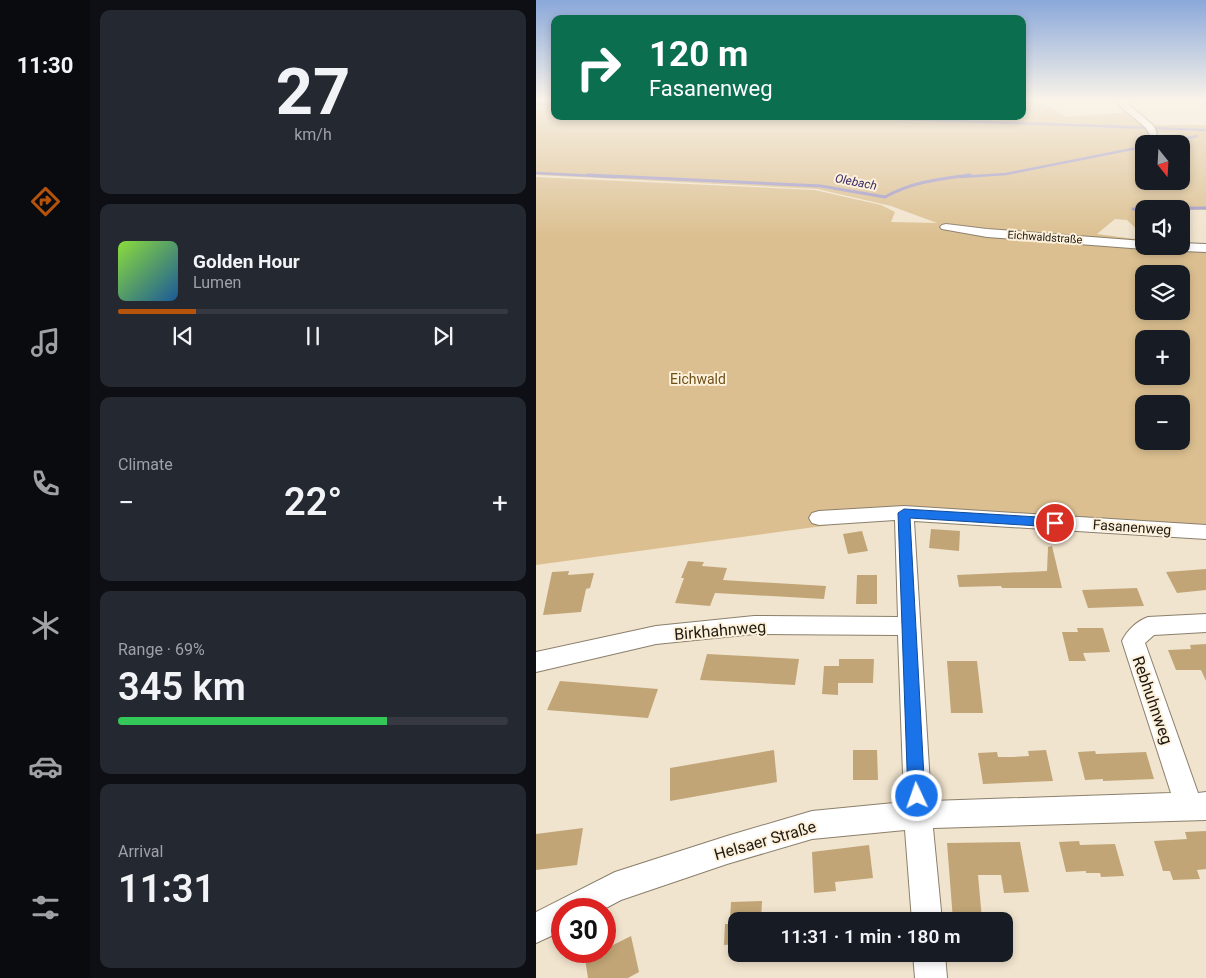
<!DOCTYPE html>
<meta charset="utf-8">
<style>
:root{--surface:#171b24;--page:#242831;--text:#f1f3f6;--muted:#9ea1a6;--line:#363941;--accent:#b45309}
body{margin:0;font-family:Roboto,sans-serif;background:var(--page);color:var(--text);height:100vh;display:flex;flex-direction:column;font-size:19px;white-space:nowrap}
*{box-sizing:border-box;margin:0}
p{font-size:16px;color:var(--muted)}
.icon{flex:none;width:28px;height:28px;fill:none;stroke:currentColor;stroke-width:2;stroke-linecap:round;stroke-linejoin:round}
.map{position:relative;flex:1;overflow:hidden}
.drawer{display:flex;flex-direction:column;gap:10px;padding:10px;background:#0d0f14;width:446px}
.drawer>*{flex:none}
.top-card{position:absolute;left:15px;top:15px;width:475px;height:105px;border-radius:10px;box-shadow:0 2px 8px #0003;background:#0b6e4f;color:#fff;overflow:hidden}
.needle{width:32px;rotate:162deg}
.controls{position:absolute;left:599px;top:135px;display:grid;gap:10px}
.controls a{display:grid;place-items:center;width:55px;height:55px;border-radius:10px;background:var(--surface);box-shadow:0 2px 8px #0003;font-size:25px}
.speed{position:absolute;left:15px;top:898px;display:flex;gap:10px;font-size:25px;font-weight:700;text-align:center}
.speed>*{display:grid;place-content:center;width:65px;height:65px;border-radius:50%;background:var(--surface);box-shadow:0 2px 8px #0003;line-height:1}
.speed .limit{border:8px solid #d22;background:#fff;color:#111}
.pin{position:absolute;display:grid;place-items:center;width:42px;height:42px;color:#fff;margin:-21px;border:2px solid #fff;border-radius:50%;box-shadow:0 1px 5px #0007}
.me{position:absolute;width:55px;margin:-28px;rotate:357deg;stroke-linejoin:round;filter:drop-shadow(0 0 4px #0008)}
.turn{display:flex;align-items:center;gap:18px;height:105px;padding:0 15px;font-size:22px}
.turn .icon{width:65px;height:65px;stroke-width:2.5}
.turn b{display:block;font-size:35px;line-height:42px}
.big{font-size:38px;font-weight:600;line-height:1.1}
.drawer .widget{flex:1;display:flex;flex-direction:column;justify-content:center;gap:8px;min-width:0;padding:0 18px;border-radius:10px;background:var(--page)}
.drawer .dial{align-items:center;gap:0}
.dial b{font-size:65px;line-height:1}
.song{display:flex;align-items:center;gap:15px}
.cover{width:60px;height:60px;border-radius:8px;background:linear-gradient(135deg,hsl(90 70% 55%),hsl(210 70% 35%))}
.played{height:5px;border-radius:2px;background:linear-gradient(90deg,var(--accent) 20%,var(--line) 20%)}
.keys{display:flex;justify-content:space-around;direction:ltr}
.heat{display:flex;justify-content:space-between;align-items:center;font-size:28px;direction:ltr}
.charge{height:8px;border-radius:4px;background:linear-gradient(90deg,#34c759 69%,var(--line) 0)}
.trip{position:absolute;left:192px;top:912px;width:285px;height:50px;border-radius:10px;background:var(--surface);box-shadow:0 2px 8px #0003;font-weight:600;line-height:50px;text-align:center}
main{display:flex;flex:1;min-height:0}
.dock{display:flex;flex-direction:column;width:90px;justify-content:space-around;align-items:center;background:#090b0e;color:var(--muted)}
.dock .icon{width:35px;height:35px}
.dock .selected{color:var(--accent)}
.dock b{font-size:22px;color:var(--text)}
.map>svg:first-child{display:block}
.green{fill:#dbbf90;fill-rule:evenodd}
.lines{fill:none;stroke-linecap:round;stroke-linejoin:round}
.stream-far1{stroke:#9d96c6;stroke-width:2.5}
.stream{stroke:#9d96c6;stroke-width:3}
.building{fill:#c1a577}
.minor-casing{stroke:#8b7f6b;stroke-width:2}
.minor{fill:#fff;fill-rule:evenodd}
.route{fill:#1a73e8;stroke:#114b97}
.labels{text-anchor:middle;stroke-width:4;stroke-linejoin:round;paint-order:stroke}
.far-street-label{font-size:11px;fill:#1f1a12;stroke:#fef1db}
.far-water-label{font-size:12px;font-style:italic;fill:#3a2c67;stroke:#fef1db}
.park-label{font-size:14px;fill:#6c5018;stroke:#fef1db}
.street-label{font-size:14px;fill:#1f1a12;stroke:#fef1db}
.near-street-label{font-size:16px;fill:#1f1a12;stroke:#fef1db}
</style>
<main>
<nav class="dock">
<b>11:30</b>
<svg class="icon selected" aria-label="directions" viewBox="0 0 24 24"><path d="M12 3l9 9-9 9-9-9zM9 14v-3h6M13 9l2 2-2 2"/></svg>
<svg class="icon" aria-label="music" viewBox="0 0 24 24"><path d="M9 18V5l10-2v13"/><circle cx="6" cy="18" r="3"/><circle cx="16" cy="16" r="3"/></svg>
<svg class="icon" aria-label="phone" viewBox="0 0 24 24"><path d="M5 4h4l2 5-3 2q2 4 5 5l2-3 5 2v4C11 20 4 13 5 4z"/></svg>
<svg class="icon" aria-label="climate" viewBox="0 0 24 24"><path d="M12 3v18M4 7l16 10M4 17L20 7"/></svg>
<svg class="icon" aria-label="car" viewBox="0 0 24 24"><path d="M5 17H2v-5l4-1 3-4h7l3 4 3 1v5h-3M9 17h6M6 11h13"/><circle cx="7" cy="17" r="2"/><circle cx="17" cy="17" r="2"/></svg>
<svg class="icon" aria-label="filters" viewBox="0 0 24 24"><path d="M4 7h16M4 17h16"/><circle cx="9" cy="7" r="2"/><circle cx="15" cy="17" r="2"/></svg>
</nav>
<section class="drawer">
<div class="widget dial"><b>27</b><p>km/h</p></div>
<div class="widget">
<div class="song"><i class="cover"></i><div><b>Golden Hour</b><p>Lumen</p></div></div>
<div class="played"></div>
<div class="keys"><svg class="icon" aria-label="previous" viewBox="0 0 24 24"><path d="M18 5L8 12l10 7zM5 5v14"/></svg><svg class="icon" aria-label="pause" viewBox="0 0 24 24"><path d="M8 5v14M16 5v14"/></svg><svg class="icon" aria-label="next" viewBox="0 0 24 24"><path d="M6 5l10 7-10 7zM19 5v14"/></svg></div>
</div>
<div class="widget"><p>Climate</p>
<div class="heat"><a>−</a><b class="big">22°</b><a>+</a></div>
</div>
<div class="widget"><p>Range · 69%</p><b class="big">345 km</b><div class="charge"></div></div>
<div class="widget"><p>Arrival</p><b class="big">11:31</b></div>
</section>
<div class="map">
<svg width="670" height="978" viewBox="0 0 670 978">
<rect width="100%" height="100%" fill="#f1e4ce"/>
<path class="green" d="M486,100c14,0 33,7 43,17l63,-5 17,13h61v85l-62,-1 -1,26 -16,-15 -12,-1 -18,15 46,6 1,6 62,-1v290l-310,-19 -360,49v-388l279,13 66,15 14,7 -4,10 46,1 -46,-17 -74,-17 -281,-14v-74h19v15h467zM621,132l30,1 -33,2 -8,9h35v37h-37v-37l8,-10zM608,274h37v37h-37zM608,339h37v37h-37zM608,404h37v37h-37z"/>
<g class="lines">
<path class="stream-far1" d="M0,104h19
M284,116l386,14
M625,144l36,-8
M0,173l80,4
M425,177l45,-3 131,-26"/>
<path class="stream" d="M52,175l233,11 64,11c26,-15 55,-18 85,-22
M597,209l73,-1"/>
</g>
<path class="building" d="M395,529l29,2 -1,20 -30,-3z
M326,531l6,20 -20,3 -5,-20z
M516,546l10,42h-60l-1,-2 -42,1 -2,-12 90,-4 1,-24z
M152,561l16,1 -2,4 25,2 -4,12 103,6 -2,13 -109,-6 -5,13 -35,-3 9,-25h-3z
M670,569v21l-29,3 -11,-21z
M33,571l-1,4 26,-2 -4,15 -4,1 -5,23 -38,3 9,-43z
M321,575h20v29h-21z
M601,588l7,18 -56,2 -6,-18z
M541,628h26l7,24 -27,1 3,8h-17l-7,-29h16z
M670,644v37l-5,-11h-25l-8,-20 23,-1 -1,-4z
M171,654l92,5 -4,26 -95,-5z
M303,659h35l-1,24h-35v12l-16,-1 2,-28h15z
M411,661h30l6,52h-32z
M24,681l98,8 -10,29 -101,-8z
M238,750l3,32 -107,19v-33z
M317,750h24l1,30h-25z
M510,750l7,31 -70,3 -5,-31 19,-1 1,5h15l16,-1 -1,-5z
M559,751l1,3 50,-2 8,27 -51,2v-2l-18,1 -7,-28z
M47,828l-6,37 -41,5v-36z
M670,831v38l-9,1 3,9 -27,1 -3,-9h-7l-9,-30 33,-2 -2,-7z
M543,841l1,4 35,-1 9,32 -23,1 -1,-4h-14v-2l-20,1 -7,-30z
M484,842l9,50 -25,1 -3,-18h-23l4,44 -29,1 -6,-77z
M333,845l4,33 -38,4 1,9 -22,2 -2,-41z
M226,901l-1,20h-31l1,-19z
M189,924h12v20l-13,1z
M95,936l8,36 -11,6h-40l-3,-19 20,-8v-2z"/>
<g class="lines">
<g class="minor-casing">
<path id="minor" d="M583,100h12l-4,3 26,22 4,8 -1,2h-6l-4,-7 -26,-22z
M410,224l41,5 157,12v5h5l-5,3 -157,-12 -45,-8 -2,-2 2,-2z
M645,243l25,1v8l-48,-2 -6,-4h29z
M368,506l302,19v14l-292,-18 17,280 240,-8 -49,-152c5,-11 15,-20 26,-24l58,-3v18l-52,3 -9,8 53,150 8,-1v28l-273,8 9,93h-30l-7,-91 -93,9 -85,25 -106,36 -17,9h-42v22l-26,12v-31l79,-40 112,-36 85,-25 92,-9 -6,-167 -144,-1 -98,10 -120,28v-20l120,-26 98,-10 144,1 -3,-97 -76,5 -7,-2 -3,-5 3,-5 7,-2z
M377,954h32l2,24h-32z"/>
</g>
<use href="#minor" class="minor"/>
</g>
<linearGradient id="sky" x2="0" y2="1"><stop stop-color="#8aa8da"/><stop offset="0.42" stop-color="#f9f3e9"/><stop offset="1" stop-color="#f9f3e9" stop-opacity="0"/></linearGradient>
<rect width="670" height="237" fill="url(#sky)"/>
<path class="route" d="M368,509l151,9 6,5 -6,4 -145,-9 15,278 -3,6 -5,2 -6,-2 -3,-6 -10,-283z"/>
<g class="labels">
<g class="far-street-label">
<text transform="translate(509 237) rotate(4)" y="4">Eichwaldstraße</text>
</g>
<g class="far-water-label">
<text transform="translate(320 182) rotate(11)" y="4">Olebach</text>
</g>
<g class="park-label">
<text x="162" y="384">Eichwald</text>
</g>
<g class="street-label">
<text transform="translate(596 527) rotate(4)" y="5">Fasanenweg</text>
</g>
<g class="near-street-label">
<text transform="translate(184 630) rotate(-5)" y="6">Birkhahnweg</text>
<text transform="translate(617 700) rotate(71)" y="6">Rebhuhnweg</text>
<text transform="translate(229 840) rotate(-16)" y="6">Helsaer Straße</text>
</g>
</g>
</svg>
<div class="controls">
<a><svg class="needle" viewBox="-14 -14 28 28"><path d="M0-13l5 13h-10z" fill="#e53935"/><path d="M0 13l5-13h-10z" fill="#9ea1a6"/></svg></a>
<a><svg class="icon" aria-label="sound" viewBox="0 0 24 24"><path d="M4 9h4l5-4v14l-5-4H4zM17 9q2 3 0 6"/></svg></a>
<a><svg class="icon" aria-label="layers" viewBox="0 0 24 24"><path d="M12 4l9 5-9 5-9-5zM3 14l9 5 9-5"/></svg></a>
<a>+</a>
<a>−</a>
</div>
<div class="speed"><div class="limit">30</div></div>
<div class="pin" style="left:519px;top:523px;background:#d93025"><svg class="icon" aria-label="arrive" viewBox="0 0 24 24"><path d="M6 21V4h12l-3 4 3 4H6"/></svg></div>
<svg class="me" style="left:381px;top:796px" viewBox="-20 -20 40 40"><circle r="17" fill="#1a73e8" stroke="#fff" stroke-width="3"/><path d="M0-11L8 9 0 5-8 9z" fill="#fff"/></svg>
<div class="trip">11:31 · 1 min · 180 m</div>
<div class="top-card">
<div class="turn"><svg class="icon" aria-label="right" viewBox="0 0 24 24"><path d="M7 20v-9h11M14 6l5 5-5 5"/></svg><div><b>120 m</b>Fasanenweg</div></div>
</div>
</div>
</main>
